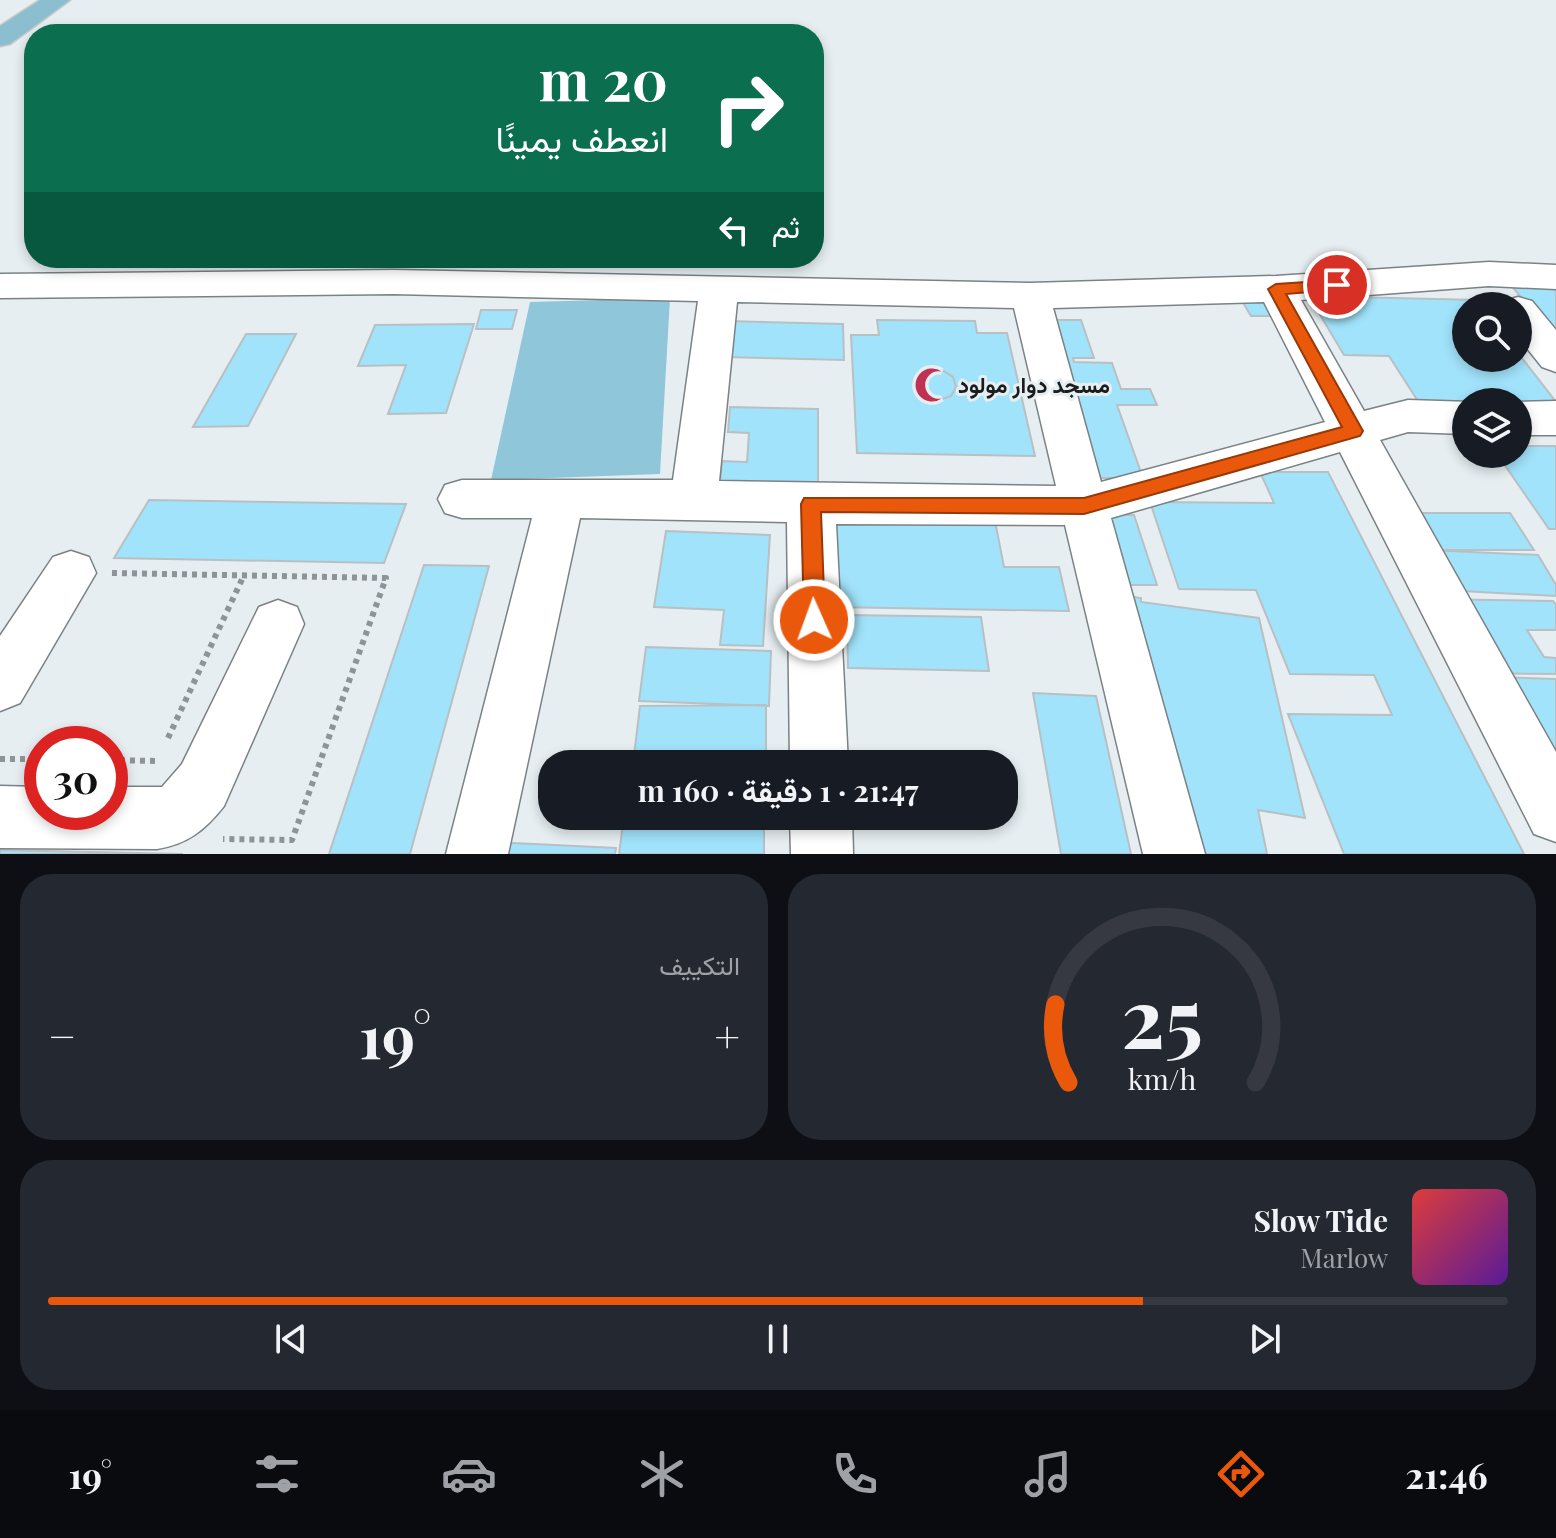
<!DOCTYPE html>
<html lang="ar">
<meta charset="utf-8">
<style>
:root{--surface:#171b24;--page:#242831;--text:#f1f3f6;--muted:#9ea1a6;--line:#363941;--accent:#ea580c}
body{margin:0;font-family:"Playfair Display",Vazirmatn,serif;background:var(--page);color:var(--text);direction:rtl;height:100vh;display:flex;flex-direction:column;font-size:30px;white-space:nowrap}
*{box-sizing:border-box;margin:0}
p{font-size:26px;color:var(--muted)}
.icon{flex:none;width:44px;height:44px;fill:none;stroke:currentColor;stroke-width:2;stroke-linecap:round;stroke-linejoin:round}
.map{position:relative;height:854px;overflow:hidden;direction:ltr}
.side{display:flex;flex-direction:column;gap:20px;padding:20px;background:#0d0f14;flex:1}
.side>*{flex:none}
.banner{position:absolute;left:24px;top:24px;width:800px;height:244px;border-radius:32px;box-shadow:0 4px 12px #0003;direction:rtl;background:#0b6e4f;color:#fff;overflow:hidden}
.buttons{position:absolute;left:1452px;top:292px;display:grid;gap:16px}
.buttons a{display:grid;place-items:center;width:80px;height:80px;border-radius:50%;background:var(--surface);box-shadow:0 4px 12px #0003;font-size:40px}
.speed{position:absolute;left:24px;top:726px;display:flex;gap:16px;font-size:40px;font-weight:700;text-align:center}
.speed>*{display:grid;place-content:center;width:104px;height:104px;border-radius:50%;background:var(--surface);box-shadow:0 4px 12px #0003;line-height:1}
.speed .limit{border:12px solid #d22;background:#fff;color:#111}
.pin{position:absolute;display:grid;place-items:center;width:68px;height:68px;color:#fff;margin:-34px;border:4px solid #fff;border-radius:50%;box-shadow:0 2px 8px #0007}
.me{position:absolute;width:88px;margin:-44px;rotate:358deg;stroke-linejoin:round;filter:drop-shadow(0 0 6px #0008)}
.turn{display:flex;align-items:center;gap:28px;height:168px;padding:0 24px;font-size:36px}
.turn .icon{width:104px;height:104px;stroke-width:2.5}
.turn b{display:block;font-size:56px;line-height:68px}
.then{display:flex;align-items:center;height:76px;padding:0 24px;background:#0003;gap:16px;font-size:30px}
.big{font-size:60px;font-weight:700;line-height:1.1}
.side .tile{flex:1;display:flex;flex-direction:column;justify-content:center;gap:12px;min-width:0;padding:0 28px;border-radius:32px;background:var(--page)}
.side .dial{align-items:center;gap:0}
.dial svg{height:208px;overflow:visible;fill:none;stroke:var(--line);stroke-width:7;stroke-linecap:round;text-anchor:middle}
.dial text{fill:var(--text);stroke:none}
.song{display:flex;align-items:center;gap:24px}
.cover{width:96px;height:96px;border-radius:12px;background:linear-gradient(135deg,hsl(0 70% 55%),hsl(270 70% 35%))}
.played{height:8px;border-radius:4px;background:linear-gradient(90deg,var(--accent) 75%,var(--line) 75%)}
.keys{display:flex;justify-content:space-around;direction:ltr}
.heat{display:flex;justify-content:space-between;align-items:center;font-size:44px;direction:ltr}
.side .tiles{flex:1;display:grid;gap:20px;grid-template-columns:1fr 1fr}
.tile:last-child{grid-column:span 2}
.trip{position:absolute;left:538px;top:750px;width:480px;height:80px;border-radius:32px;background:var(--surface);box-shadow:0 4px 12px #0003;font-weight:700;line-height:80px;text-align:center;direction:rtl}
.tab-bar{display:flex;height:128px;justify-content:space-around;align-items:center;background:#090b0e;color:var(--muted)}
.tab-bar .icon{width:56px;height:56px}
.tab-bar .current{color:var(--accent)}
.tab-bar b{font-size:36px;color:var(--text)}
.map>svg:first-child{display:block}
.green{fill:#8fc6da}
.building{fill:#a1e3fb;stroke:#b8c0c3;stroke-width:2}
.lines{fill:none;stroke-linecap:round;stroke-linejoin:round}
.minor-casing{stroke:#7b8285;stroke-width:3}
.major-casing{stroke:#c8c9c9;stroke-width:3}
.path{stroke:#8e9496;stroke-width:6;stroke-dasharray:5 5;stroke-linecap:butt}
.minor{fill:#fff;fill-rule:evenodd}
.major{fill:#8bbfd0;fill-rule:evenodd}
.route{fill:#ea580c;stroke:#983908;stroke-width:2}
.labels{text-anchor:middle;stroke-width:6;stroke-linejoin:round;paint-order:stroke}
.poi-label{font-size:22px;font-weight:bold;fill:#1a1d1e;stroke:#e6eef1;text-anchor:start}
</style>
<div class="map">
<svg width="1556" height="854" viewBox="0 0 1556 854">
<rect width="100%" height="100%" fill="#e6eef1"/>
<path class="green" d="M670,298l-10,176 -169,6 39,-178z"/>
<path class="building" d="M1511,285l45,1v54z
M1271,295l12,21h-32l-12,-20z
M1309,296l168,4 5,6h-16v52h52v-5l38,49v19l-38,-19h-52v18h-36l-41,-64 -45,-1z
M481,310h36l-5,19h-36z
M877,320l98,1 2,12h30l28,123 -178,-3 -6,-118h28z
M1031,320h50l13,38h-21l1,4 38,1 9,26h29l7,16h-40l26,73h-70z
M727,321l116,3 1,36 -121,-3z
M474,324l-28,89 -58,1 18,-49 -48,1 17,-41z
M246,334h50l-48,92 -55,1z
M929,368l13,2 11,7 3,10 -5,9 -11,4 -13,-2 -11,-7 -3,-10 5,-9z
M730,407l88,2v87l-99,-2 3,-33 25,1 2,-29 -21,-1z
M1518,446h38v83h-7l-52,-75h21z
M1260,472h68l196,382h-180l-56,-140 104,1 -18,-40 -84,-1 -34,-84 -77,-1 -29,-87 124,1z
M149,500l257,4 -22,59 -270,-5z
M1400,513h110l24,37h-113z
M1076,515h58l23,70h-61z
M831,518l164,3 9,46h55l10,44 -236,-4z
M666,531l104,4 -7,111 -43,-1 4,-35 -70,-3z
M1405,549l133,6 18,30v11l-132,-7z
M424,565l65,1 -79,288h-81z
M1106,593l35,5v4l118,16 46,200 -47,-8 9,44h-111z
M1426,599l127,2 3,4v25h-29l17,27 12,1v16l-90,-1z
M847,615l134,2 8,54 -141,-3z
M646,647l125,4 -2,55 -130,-5z
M1467,676l89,3v91z
M1033,693l63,3 35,158h-70z
M766,705v59h-133l7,-58z
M624,816h140v38h-145z
M473,841l143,7 -1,6h-145z
M0,850l183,4h-183z"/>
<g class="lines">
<g class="minor-casing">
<path id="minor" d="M1489,262l67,3v24l-67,-3 -188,14 63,111 44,-11 63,2h-5v32l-58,-2 -28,8 176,312v90l-22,-8 -194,-382 -229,66 94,336h-62l-78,-329 -229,-1 12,240h-58l-3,-242 -207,-4 -72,336h-62l86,-336h-70l-17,-5 -7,-14 7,-14 17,-5h211l25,-179 -304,-7 -394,4v-24l394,-4 636,13 246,-7zM737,302l277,6 42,178 -337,-5zM1264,302l61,120 -224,60 -48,-174z
M1518,297l14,4 24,29v42l-14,-5 -24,-30v-31h-17l3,-5z
M1556,401v34h-38l-2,-33z
M71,551l18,6 7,16 -76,130 -20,8v-75l53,-79z
M278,600l19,7 7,17 -80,182c-19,24 -36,38 -67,43l-157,-1v-62l42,1v25h68v-25h52l20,-23 77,-157z
M790,816h62l1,38h-62z"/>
</g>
<g class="major-casing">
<path id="major" d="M40,0h30l-60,44 -10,2v-20z"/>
</g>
<path class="path" d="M112,573l274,5 -94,262 -69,-1
M168,738l76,-163
M0,759h42
M110,760l47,1"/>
<use href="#minor" class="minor"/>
<use href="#major" class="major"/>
</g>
<path class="route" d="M1337,280l8,5 -2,4 -57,5 77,137 -3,5 -276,78 -263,-2 4,108 -3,7 -8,3 -7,-3 -3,-7 -3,-116 3,-6h280l258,-71 -74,-138 8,-5z"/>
<defs>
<g id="mosque-bare" transform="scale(2.76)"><path d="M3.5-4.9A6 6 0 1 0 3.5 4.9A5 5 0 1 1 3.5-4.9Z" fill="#c13153" stroke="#e6eef1" stroke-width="2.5" paint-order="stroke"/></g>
</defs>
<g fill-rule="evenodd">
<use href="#mosque-bare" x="932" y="385"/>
</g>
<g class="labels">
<g class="poi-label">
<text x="958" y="393">مسجد دوار مولود</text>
</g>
</g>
</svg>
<div class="buttons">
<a><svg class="icon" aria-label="search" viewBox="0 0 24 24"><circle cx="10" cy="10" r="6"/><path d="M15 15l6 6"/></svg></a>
<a><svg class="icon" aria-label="layers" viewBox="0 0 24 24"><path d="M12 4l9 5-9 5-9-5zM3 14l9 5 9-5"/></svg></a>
</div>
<div class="speed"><div class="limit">30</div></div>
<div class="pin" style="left:1337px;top:285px;background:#d93025"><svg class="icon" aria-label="arrive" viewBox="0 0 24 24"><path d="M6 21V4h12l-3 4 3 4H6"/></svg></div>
<svg class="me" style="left:814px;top:620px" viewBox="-20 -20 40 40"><circle r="17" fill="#ea580c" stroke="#fff" stroke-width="3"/><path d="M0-11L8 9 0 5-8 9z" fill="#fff"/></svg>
<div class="trip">21:47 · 1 دقيقة · 160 m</div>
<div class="banner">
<div class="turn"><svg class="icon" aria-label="right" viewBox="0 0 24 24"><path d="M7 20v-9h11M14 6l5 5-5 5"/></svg><div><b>20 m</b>انعطف يمينًا</div></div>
<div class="then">ثم<svg class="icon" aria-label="left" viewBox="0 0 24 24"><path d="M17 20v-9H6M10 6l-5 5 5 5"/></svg></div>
</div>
</div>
<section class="side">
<div class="tiles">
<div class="tile dial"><svg viewBox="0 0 100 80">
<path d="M14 69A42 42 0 1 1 86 69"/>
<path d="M14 69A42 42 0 0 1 9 39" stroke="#ea580c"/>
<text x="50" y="56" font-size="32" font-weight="700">25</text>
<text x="50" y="72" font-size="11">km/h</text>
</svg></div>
<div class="tile"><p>التكييف</p>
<div class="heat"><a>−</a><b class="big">19°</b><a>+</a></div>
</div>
<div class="tile">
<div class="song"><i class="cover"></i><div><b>Slow Tide</b><p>Marlow</p></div></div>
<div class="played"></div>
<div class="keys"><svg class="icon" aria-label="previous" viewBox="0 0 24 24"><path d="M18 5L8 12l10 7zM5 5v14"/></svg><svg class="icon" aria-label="pause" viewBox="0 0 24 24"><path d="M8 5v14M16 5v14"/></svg><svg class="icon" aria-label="next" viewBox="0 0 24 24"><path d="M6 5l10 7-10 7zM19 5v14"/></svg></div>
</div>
</div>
</section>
<nav class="tab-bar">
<b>21:46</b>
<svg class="icon current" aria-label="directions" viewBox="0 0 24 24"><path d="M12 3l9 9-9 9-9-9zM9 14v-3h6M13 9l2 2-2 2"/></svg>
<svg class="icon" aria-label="music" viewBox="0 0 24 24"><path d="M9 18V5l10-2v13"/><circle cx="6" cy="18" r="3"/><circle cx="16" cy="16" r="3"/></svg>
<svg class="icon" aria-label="phone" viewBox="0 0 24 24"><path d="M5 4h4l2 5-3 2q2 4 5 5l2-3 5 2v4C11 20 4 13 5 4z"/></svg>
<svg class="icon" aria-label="climate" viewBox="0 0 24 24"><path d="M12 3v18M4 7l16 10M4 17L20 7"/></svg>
<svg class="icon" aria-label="car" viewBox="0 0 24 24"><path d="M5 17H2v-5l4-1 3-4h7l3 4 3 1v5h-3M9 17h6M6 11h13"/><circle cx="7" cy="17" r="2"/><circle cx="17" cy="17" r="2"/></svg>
<svg class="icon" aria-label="filters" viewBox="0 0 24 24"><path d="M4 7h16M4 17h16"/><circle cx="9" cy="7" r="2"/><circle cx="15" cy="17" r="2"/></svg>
<b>19°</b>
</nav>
